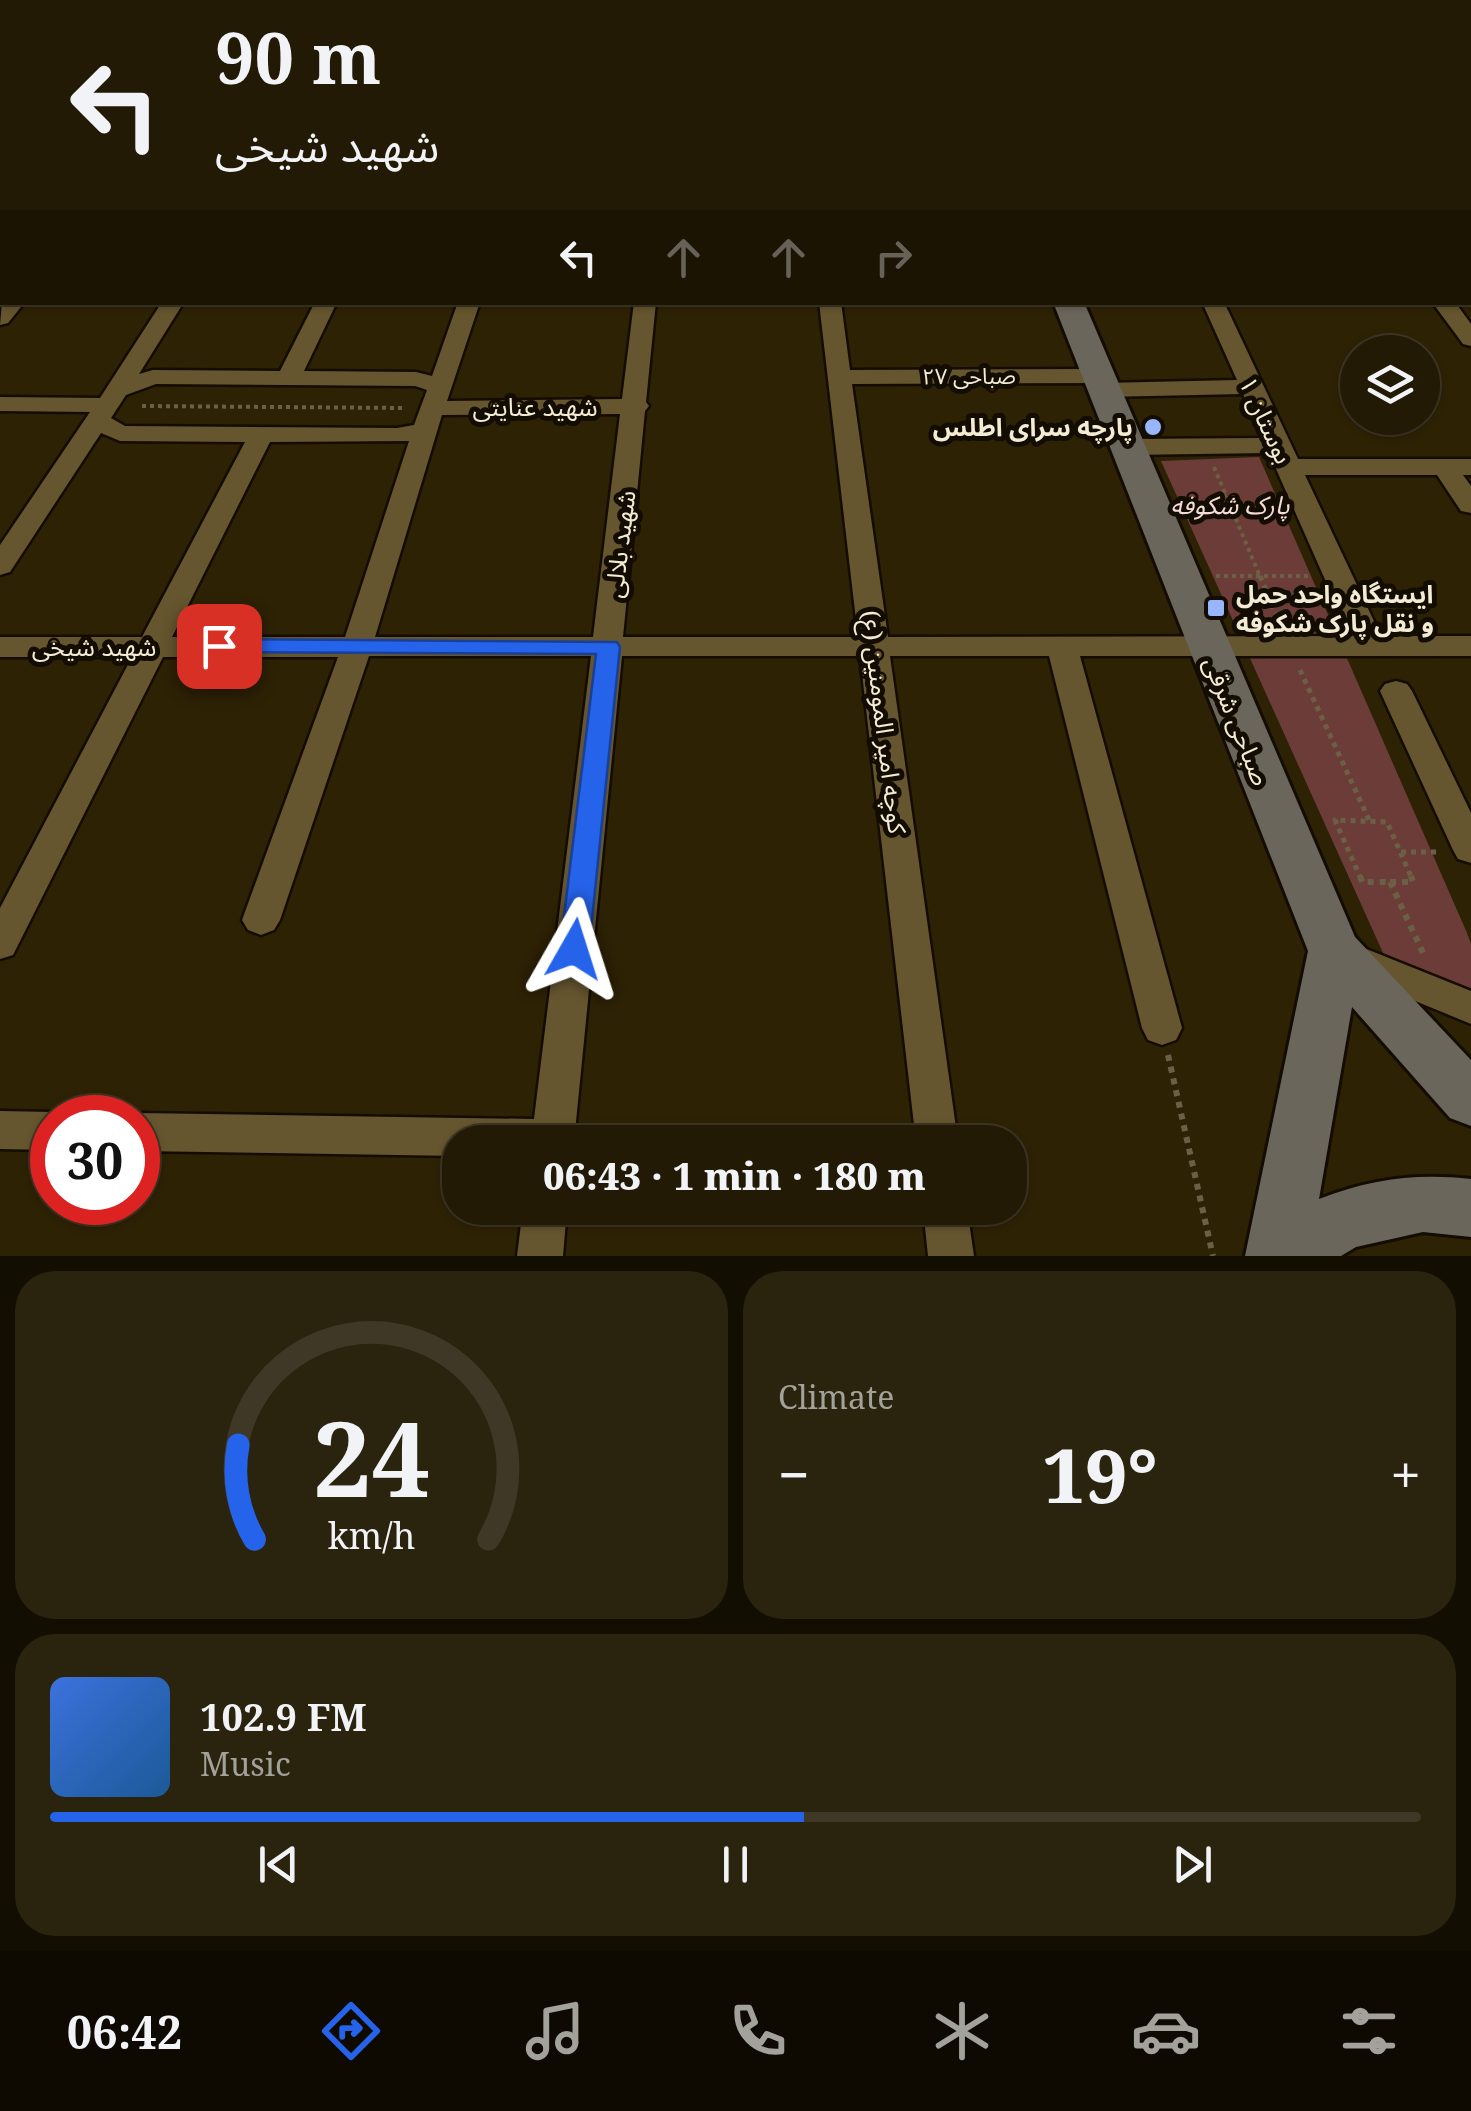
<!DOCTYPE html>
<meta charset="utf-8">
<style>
:root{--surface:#221a04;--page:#2a230e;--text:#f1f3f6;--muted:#a2a19a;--line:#3f3826;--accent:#2563eb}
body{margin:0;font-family:"Noto Serif","Noto Sans Arabic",serif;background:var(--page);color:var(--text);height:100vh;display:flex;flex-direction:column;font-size:38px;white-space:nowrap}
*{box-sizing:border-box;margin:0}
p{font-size:32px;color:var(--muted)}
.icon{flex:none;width:55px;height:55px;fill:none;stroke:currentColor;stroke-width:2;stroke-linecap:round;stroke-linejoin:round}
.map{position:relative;height:1256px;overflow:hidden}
.drawer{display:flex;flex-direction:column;gap:15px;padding:15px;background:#130e02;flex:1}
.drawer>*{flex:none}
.guide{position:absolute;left:0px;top:0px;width:1472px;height:305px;box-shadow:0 2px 8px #0004,0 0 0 2px var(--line);background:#221a04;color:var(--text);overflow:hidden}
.fabs{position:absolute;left:1340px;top:335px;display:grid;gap:20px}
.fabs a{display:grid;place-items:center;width:100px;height:100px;border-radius:50%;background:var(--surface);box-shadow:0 2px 8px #0004,0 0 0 2px var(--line);font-size:50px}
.speed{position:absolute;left:30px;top:1095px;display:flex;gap:20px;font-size:50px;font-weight:700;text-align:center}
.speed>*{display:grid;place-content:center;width:130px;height:130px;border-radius:50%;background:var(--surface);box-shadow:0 2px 8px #0004,0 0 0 2px var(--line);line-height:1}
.speed .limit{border:15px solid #d22;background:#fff;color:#111}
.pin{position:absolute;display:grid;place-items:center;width:85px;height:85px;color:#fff;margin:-42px;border-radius:20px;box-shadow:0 5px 15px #0006}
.me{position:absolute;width:110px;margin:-55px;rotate:6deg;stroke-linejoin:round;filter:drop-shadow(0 0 8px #0008)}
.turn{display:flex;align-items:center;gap:35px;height:210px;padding:0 50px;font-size:45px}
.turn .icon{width:130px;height:130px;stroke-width:2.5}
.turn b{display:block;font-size:70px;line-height:85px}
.lanes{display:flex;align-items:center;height:95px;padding:0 50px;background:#0003;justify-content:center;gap:50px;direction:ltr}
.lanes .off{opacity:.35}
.big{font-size:75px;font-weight:800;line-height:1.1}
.drawer .tile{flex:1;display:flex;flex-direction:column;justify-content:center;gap:15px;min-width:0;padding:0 35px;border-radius:40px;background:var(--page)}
.drawer .dial{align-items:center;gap:0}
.dial svg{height:260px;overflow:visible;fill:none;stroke:var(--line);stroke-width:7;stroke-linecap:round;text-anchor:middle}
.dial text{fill:var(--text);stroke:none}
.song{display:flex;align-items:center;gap:30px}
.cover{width:120px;height:120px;border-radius:15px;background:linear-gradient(135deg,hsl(220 70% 55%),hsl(210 70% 35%))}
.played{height:10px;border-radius:5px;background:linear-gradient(90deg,var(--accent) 55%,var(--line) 55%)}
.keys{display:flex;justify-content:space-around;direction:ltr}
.heat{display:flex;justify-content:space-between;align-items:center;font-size:55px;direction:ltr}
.drawer .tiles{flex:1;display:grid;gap:15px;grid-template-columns:1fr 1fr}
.tile:last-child{grid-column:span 2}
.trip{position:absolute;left:442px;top:1125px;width:585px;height:100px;border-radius:40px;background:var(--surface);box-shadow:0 2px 8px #0004,0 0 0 2px var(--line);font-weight:800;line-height:100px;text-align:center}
.menu{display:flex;height:160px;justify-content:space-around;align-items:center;background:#0e0a02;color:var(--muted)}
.menu .icon{width:70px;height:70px}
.menu .on{color:var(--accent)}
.menu b{font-size:45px;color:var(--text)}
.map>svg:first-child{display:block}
.green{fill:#6c3d38}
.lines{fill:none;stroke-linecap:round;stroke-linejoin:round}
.street-casing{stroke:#140c00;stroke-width:5}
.secondary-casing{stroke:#140c00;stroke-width:6}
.path-far2{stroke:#6b6045;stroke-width:4;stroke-dasharray:4 4;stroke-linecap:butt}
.path-far1{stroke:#6b6045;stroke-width:5;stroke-dasharray:5 5;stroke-linecap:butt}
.path{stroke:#6b6045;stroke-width:6;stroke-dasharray:6 6;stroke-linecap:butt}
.street{fill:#66562f;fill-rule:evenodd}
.secondary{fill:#6a665c;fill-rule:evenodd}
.route{fill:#2563eb;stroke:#184099;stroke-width:2.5}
.poi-dot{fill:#98b5fd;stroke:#130c01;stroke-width:4}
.labels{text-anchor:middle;stroke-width:10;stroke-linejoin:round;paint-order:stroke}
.far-street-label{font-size:22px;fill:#f4ebd5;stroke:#130c01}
.street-label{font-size:25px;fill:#f4ebd5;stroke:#130c01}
.poi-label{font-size:25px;font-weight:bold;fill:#f4ebd5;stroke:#130c01;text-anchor:end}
.park-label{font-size:25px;font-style:italic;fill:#f3dbd8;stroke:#130c01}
</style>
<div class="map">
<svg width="1471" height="1256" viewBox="0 0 1471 1256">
<rect width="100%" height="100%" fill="#2e2205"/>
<path class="green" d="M1259,457l208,476 4,11v47l-87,-36 -223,-494z"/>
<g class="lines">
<g class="street-casing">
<path id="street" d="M802,0h14v2h-14z
M1003,0h14v2h-14z
M1058,0h14v2h-14z
M1383,0h39l1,2h-38z
M1470,4h1v8h-1z
M2,46v11l-2,1v-11z
M1470,86h1v10h-1z
M1470,143h1v10h-1z
M2,302h23l-17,21 -8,2z
M162,302h22l-45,72 14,-4 127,1 35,-69h22l-33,69 112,1 16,4 26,-74h22l-33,99 175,-2 12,-97h22l-10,100 3,4 -4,5 -22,226h235l-39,-335h22l9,68 247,-1 12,7 -12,7 -245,1 36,253 462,-1 -81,-183 -143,2 -13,-8 13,-8 136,-1 -19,-44 -140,3 -12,-7 12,-7 134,-3 -35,-78h22l74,157h173v16h-8l8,11v27l-10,-2 -24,-36h-132l76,161h90v20h-391l102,372 -6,12 -14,5 -14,-5 -6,-12 -93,-372h-159l68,486h-42l-56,-486h-238l-48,486h-114v14l-322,-5v-33h-12l12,-5 396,6 57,-463h-222l-89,264 -6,10 -13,5 -13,-5 -6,-10 96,-263h-175l-150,298 -13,4v-51l132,-251h-132v-20h142l103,-195 -125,-1 -19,-8 -91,139 -10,3v-30l90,-133 -90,-1v-14l100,1zM156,384l259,2 12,4 -13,35 -17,3 -272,-2 -14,-8 15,-23zM620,414l-27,223h-218l67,-222zM409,441l-64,196h-173l98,-195z
M1432,302h23l16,22v22l-8,-2z
M1396,681l11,3 5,7 59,122v50l-13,-4 -5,-9 -73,-159 5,-7z
M1354,944l117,47v33l-131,-54 -5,-11 5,-11z
M0,1111l52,1 15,6h-15v32l-52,-1z
M523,1208h44l-4,48h-46z
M923,1208h44l7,48h-46z"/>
</g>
<g class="secondary-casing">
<path id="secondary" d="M955,0h20l1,2h-20z
M0,190h2v16h-2z
M1470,198h1v16h-1z
M1053,302h31l271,635 116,123v66l-21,-8 -98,-111 -33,192c51,-20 98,-26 152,-20v58l-48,-5 -67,15 -15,9h-96l63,-305z"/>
</g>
<path class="path-far2" d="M142,406l264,2
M1214,467l47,112
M1189,518l37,-24
M1216,576h94"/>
<path class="path-far1" d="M1260,576l20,47
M1300,670l70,152
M1401,852h37
M1361,879l-26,-59 52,2 25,57"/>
<path class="path" d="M1360,876l2,6h28
M1390,882h23l-2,-6
M1390,882l34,73
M1168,1055l45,201"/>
<use href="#street" class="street"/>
<use href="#secondary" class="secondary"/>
</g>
<path class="route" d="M219,639l398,3 3,5 -31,302 -4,8 -11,4 -10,-4 -4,-8 36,-295 -385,-2 -3,-6 3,-5z"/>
<g class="poi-dot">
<circle cx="1153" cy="427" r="10"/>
<rect x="1206" y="598" width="20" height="20" rx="5"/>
</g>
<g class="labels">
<g class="far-street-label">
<text x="969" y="384">صباحی ۲۷</text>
</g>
<g class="street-label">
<text x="535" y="416">شهید عنایتی</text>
<text transform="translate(1266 420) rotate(65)" y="9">بوستان ۱</text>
<text transform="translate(620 544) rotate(-83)" y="9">شهید بلالی</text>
<text x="94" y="656">شهید شیخی</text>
<text transform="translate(1237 721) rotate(68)" y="9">صباحی شرقی</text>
<text transform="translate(884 722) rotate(83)" y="9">کوچه امیر المومنین (ع)</text>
</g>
<g class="poi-label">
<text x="1133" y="436">پارچه سرای اطلس</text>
<text x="1236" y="603" text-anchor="start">ایستگاه واحد حمل<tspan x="1236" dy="29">و نقل پارک شکوفه</tspan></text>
</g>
<g class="park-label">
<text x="1230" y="514">پارک شکوفه</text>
</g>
</g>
</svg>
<div class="fabs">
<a><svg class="icon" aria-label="layers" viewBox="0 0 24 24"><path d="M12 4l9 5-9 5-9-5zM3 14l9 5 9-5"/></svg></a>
</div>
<div class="speed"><div class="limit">30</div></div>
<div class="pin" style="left:219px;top:646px;background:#d93025"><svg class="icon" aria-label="arrive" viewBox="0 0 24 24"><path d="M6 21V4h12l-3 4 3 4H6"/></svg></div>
<svg class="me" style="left:574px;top:949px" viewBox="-20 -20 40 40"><path d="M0-17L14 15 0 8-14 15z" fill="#2563eb" stroke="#fff" stroke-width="4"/></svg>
<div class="trip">06:43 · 1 min · 180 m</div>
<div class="guide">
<div class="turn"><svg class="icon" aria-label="left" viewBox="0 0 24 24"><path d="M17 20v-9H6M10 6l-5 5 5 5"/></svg><div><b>90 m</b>شهید شیخی</div></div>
<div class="lanes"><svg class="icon" aria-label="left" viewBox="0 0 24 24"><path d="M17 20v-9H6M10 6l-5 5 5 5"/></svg><svg class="icon off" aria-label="ahead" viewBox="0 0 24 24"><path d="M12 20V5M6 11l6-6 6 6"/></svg><svg class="icon off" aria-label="ahead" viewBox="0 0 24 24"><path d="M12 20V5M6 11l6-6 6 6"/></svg><svg class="icon off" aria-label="right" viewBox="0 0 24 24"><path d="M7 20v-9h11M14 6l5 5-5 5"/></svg></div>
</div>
</div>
<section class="drawer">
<div class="tiles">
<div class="tile dial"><svg viewBox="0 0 100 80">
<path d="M14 69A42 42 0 1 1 86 69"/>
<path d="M14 69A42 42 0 0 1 9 40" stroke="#2563eb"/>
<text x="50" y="56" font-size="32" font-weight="700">24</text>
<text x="50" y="72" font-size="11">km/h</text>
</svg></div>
<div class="tile"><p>Climate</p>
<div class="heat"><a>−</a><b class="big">19°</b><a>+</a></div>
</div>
<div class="tile">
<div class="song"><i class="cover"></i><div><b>102.9 FM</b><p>Music</p></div></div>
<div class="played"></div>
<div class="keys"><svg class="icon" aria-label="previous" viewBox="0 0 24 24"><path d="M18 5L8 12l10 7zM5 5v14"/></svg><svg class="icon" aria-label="pause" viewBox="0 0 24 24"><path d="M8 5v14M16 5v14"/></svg><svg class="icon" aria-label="next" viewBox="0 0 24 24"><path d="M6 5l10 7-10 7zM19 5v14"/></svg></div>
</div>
</div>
</section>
<nav class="menu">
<b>06:42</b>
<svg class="icon on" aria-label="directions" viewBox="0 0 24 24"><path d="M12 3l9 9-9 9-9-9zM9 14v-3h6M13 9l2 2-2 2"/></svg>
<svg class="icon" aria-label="music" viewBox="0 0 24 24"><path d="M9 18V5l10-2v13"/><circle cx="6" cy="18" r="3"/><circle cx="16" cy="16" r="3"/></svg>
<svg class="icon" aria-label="phone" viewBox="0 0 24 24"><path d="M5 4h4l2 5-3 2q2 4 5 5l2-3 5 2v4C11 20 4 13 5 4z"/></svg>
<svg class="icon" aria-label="climate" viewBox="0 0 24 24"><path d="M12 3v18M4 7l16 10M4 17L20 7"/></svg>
<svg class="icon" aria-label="car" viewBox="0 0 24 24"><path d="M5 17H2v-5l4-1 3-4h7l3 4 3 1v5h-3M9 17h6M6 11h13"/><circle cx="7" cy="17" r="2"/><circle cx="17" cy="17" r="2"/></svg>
<svg class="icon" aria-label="filters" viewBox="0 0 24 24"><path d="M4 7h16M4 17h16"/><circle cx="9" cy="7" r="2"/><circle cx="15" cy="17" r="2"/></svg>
</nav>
